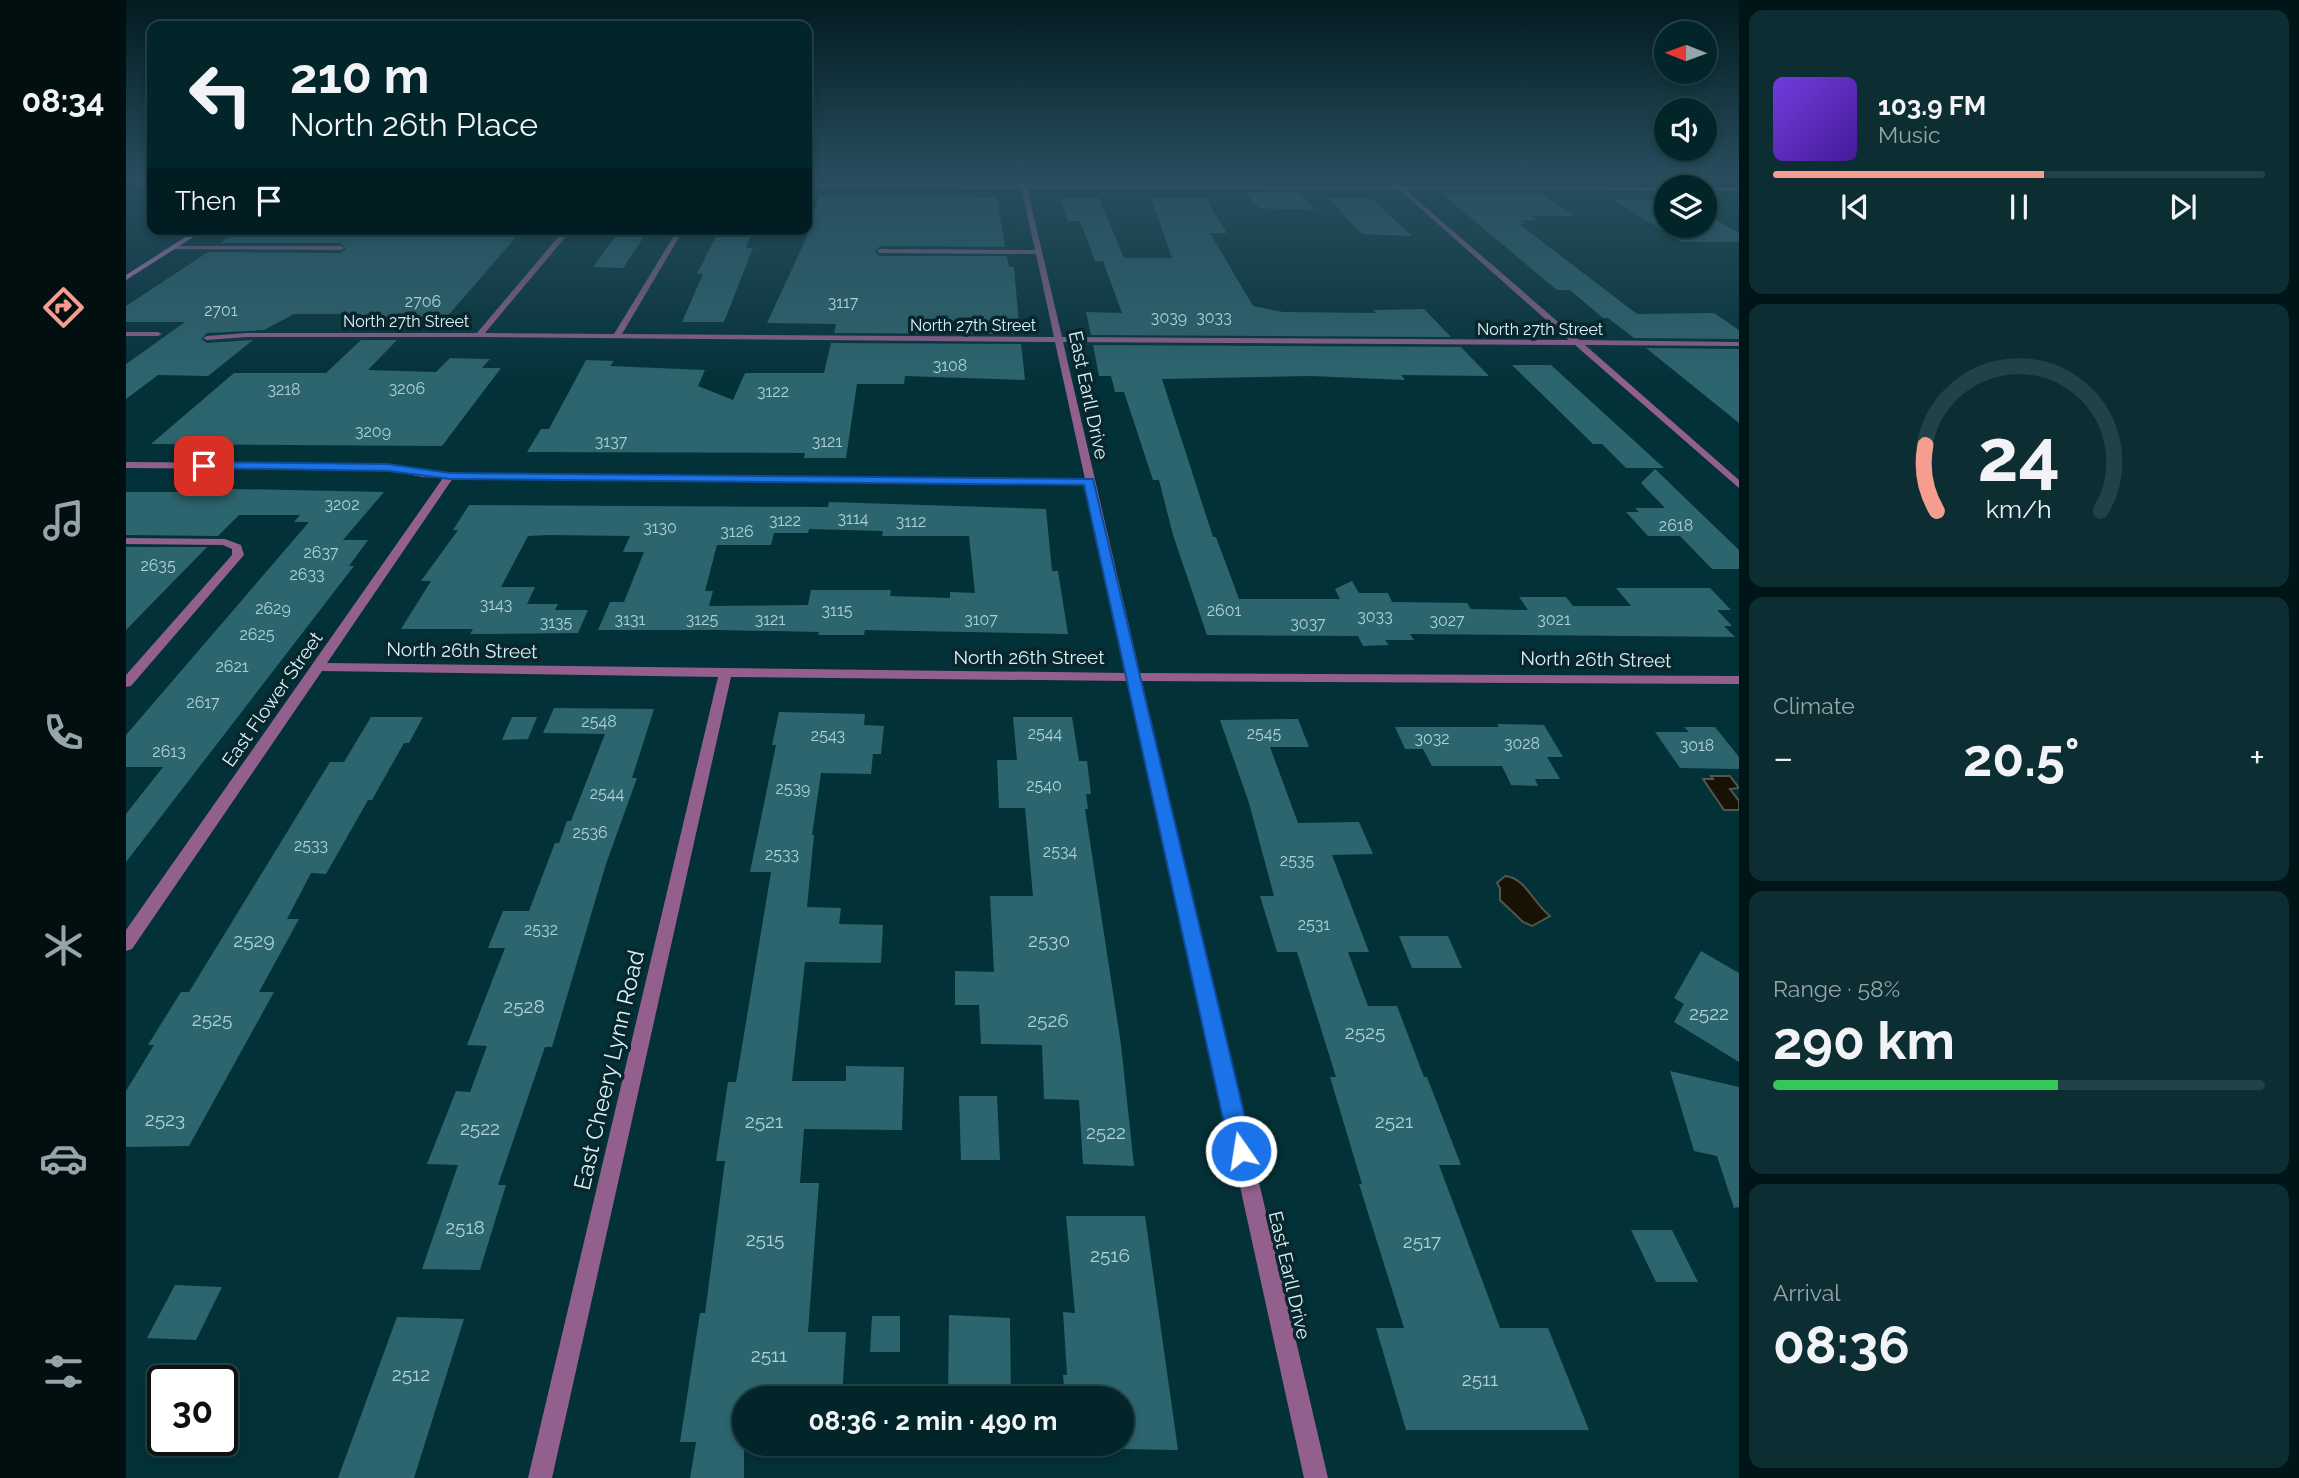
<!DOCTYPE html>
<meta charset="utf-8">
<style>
:root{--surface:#02252a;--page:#0c2d32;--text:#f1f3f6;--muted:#96a5a8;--line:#234247;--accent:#f59d8e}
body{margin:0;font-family:Raleway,sans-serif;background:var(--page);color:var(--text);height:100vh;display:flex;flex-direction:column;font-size:26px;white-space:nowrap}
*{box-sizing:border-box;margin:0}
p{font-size:23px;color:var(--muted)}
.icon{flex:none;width:38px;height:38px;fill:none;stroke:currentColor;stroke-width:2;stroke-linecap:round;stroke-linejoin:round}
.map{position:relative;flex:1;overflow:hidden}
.panel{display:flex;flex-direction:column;gap:10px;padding:10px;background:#011417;width:560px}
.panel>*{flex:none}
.top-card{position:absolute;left:21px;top:21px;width:665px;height:214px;border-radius:14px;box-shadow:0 4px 10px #0003,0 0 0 2px var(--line);background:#02252a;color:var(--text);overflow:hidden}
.needle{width:46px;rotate:271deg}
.fabs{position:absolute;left:1528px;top:21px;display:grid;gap:14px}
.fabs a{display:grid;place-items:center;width:63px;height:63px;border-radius:50%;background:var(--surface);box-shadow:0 4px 10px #0003,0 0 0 2px var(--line);font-size:35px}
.speed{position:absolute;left:21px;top:1365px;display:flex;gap:14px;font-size:35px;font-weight:700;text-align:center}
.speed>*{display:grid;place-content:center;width:91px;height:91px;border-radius:50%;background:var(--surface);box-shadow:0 4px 10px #0003,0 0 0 2px var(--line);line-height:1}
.speed .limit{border:4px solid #111;border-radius:10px;background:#fff;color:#111}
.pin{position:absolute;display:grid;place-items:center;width:60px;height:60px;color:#fff;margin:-30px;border-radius:14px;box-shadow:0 4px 10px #0006}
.me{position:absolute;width:77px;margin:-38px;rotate:347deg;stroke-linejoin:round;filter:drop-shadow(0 0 5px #0008)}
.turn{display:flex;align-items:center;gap:24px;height:147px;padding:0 28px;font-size:32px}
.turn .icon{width:91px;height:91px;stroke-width:2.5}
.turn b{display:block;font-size:49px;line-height:60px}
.then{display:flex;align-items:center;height:66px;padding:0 28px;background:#0003;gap:14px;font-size:26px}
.big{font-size:52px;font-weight:700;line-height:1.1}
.panel .tile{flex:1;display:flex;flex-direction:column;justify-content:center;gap:10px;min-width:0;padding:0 24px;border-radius:14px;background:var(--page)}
.panel .dial{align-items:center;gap:0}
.dial svg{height:182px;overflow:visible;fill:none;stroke:var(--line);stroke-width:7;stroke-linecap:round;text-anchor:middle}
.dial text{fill:var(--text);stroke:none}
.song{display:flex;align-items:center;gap:21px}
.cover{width:84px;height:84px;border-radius:10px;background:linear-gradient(135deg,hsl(260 70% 55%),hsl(260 70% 35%))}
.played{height:7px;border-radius:4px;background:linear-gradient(90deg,var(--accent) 55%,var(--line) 55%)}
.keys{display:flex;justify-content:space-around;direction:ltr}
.heat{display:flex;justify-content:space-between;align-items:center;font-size:38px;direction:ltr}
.charge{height:10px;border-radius:5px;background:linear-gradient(90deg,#34c759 58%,var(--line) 0)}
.trip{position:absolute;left:606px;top:1386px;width:402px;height:70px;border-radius:35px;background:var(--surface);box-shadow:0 4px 10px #0003,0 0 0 2px var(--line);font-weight:700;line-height:70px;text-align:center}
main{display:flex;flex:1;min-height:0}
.tabs{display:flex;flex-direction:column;width:126px;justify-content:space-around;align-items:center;background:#010f11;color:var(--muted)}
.tabs .icon{width:49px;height:49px}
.tabs .current{color:var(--accent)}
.tabs b{font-size:32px;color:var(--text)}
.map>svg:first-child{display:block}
.water{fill:#181204;stroke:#51564e;stroke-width:2}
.building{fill:#2d656e;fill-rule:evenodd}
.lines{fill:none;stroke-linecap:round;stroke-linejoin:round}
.minor{fill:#93608e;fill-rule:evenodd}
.tertiary{fill:#93608e;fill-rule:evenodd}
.secondary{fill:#cd7cc6;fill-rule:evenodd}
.route{fill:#1a73e8;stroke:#114b97;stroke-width:2}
.labels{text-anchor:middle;stroke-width:7;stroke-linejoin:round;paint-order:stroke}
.number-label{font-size:16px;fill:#acd0d6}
.far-street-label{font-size:16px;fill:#d7f3f9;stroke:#08262b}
.street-label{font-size:19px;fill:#d7f3f9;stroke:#08262b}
.near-number-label{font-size:19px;fill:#acd0d6}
.near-street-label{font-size:23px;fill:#d7f3f9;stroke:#08262b}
</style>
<main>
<nav class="tabs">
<b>08:34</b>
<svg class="icon current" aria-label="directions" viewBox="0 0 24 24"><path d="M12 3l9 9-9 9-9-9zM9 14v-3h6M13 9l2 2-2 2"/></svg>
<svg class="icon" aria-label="music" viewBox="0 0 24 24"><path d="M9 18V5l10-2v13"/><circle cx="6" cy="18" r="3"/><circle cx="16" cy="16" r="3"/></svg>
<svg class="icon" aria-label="phone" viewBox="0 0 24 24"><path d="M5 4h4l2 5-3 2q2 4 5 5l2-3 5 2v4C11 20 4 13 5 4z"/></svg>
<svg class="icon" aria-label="climate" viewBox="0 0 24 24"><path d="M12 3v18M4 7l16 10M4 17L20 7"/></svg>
<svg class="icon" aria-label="car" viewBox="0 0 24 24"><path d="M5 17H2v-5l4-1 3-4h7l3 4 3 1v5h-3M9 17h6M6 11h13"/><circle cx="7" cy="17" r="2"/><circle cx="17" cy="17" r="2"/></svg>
<svg class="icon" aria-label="filters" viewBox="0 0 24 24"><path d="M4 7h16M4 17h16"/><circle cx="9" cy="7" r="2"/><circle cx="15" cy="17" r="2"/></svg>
</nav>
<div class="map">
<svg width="1613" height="1478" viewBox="0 0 1613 1478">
<rect width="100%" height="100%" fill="#033138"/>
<path class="water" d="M1585,776h19l9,12 -9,1 9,12v9h-15l-21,-31h10z
M1379,876c21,2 28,27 45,40l-18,10 -9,-4 -23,-22v-12l-3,-5z"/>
<path class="building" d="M1298,179h96l8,5h-98z
M1120,192h53l16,18 -56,-2z
M1315,193h100l34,23h-43l5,4h-16l5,4h-7l118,90 77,-1 25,17v9l-105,-1 -26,-20h-5l-33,-28h-13z
M693,196l178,1 8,50 -125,-1 -5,6 5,4h127l2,11h5l6,67 -186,-1 2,-9 -69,-1 38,-82z
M935,198h38l25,60h48l-21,-60h54l22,35h-17l43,73 30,6 93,1 -3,-3 51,-1 27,28 -360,-2 -5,-23 36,1 -19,-52h-8l-15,-40h-12z
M1202,198h43l41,38 -50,-2z
M1488,200h52v26h38v-13l35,20v9h-58z
M116,229h281l-85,98 -68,3 8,-7 -26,-1 10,-8h-68l-30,16 -57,3 -6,6 6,4 46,-3 -45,36 -50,-1 -32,24v-35l59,-42h-59v-16l82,-54 133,1 5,-4 -5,-6h-121z
M495,229h28l-26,39 -30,-1z
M594,229h29l-4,7h5l-4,12h7l-29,74h-42l21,-48h-6z
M235,340h36l-29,30 68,2 14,-14 40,1 -8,9h19l-59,78 -291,-2 83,-71h92z
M705,343l190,1 4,36 -120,-4 -1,8h-47l-11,74h-42l1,-5 -278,-1 14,-23h8l37,-69 28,1 -4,5 95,4 -7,16 35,14 12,-27h79z
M967,345l368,2 28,29 -88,-1 4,5 -94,-4 -149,3 51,158h3l23,62h101l-5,-10 17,-8 7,12h29l4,9 75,1 4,6 57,1 -9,-13h47l7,9h58l-15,-18h94l21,22h-14l15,16h-8l11,11 -325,-3 4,6h-29l4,5 -26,1 -5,-10 -151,-1 -34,-100 -14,-55h-6l-29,-88h-9l-4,-16h-12z
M1520,348l93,1v74z
M1386,365h39l113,103h-38l-24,-24h-9z
M1529,469l84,81v19h-27l-32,-33h-32l-22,-24h13l-4,-4h30l-24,-25z
M61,488l197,4 -41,48h25l-19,26h5l-228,296v-48l37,-47h-37v-32l183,-213h-15l6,-7h-61l-21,21 -92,-1v-43h57z
M703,502l217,7 6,62h6l10,63 -203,-4 -1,5h-46l1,-3 -101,-2h-120l12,-28h14l20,-50h-21l7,-16 -81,-1 -21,1 -27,51h34l-8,17h31l-3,6h33l-10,23 -108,1 3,-5h-72l30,-48h-10l37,-51h-5l16,-25 359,2zM683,529l74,2 -1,5h87l6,57 -25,-1v6l-60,-2 1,-6h-80l-3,15 -99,1 4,-15h-8l12,-46h54l3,-12h34z
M0,547h81l-81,83z
M428,708l100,1 -22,69h5l-31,86 -54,183h-7l-47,138h8l-26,85 -58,-1 36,-104 -31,-1 29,-73 14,1 17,-46 -20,-1 38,-97h-17l15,-37h26l26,-68h4l8,-22h4l34,-87 -62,-1z
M653,712l86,2 -1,11 20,1 -3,28h-8l-2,20 -50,-1 -9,62h2l-7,72 34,1 -2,16 44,1 -2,38 -76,-1 -13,119h54v-15l58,1 -2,63 -98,-1 -4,54h19l-11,149h38l-4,66h-98v80h-54l6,-36h-16l20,-129h5l20,-152h-9l12,-79h8l35,-210h-21l26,-127h-4z
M245,717h52l-14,26h-5l-32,57h-4l-42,74 -15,-1 -24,46h12l-40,73h15l-85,154 -63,1v-56l28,-46h-6l33,-53h8l141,-230h14z
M386,717h25l-9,22 -26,1z
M887,717h59l7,44h8l4,33h-5l2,15h-3l36,236 13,121 -51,-2 -4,-64 -35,-1 -2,-54 -61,-1 -2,-39h-24v-34l39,1 -4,-76h43l-8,-88h-26l-2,-48h20z
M1172,719l11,28h-39l28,76 61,-1 14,32 -41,1 37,97h-21l20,54h29l27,71h3l34,88h-22l61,163h48l41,102h-183l-30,-102h28l-45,-144h3l-32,-107h6l-39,-125h-20l-17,-56h14l-25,-93 -29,-83z
M1371,724l47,1 19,32h-16l13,22h-25l3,7 -27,-1 -9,-19h-70l-9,-17h-18l-10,-22h104z
M1558,727h31l24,30v12l-59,-1 -25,-36h34z
M1273,936h49l14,32h-50z
M1575,951l38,22v89l-65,-40 10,-18 -10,-6z
M1544,1071l69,16v120l-5,1 -17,-52 -23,-5z
M833,1096h38l3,64h-39z
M940,1216h79l33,234 -56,-1v-51h-57l-2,-23h4l-4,-63 12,1z
M1505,1230h41l26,52h-42z
M49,1285l47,2 -26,53 -49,-2z
M823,1315l61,3 1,80h-63z
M746,1316h28v36h-30z
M271,1317l67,2 -50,159h-76z"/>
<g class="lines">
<path class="minor" d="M893,179h6l37,158 507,3 -182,-161h6l186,161 160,2v4l-154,-1 154,135v8l-164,-143 -512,-3 77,331 599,3v8l-597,-3 186,797h-24l-175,-797 -398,-4 -179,801h-24l190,-801 -396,-6 -190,278 -6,2v-21l317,-452 -21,-1 -34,-7 -262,-2v-6l262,2 34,7 44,2 619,6 -30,-137 -576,-5h-232l-40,3 -4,-2 4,-2 40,-3h230l88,-104h7l-87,104 129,1 64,-105h6l-62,105 432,3 -18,-83 -156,-1 -3,-2 3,-2 155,1zM327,478l633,7 41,188 -800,-10z
M1078,179h6l4,9h-4z
M47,246h168l3,2 -3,2 -166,-1z
M0,332h32l4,2 -4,2h-32z
M0,538l99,1 16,6 3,10 -113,131 -5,1v-12l106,-120v-6l-9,-4 -97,-1z"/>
<path class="tertiary" d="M0,181h26v4h-26z
M681,184l859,3v4l-859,-3z
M1578,187h35v4h-35z"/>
<path class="secondary" d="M72,229h8l-80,51v-5z"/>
</g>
<linearGradient id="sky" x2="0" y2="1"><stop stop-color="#021b1f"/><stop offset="0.46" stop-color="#284e5e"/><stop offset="1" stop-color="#284e5e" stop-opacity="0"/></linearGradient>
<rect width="1613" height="386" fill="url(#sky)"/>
<path class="route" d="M78,462l184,2 62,9 643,6 160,672 -4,8 -8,3 -8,-3 -3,-8 -146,-666 -634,-6 -62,-8 -188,-3 -1,-2z"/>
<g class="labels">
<g class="number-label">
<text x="297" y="307">2706</text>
<text x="717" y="308">3117</text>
<text x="95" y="316">2701</text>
<text x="1043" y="323">3039</text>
<text x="1088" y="323">3033</text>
<text x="824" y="371">3108</text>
<text x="281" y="394">3206</text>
<text x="158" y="395">3218</text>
<text x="647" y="397">3122</text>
<text x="247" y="437">3209</text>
<text x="485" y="447">3137</text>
<text x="701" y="447">3121</text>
<text x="216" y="510">3202</text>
<text x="727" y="524">3114</text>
<text x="659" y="526">3122</text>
<text x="785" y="527">3112</text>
<text x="1550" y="531">2618</text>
<text x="534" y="533">3130</text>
<text x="611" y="537">3126</text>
<text x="195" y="558">2637</text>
<text x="32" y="571">2635</text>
<text x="181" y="580">2633</text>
<text x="370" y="610">3143</text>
<text x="147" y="614">2629</text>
<text x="711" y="616">3115</text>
<text x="1098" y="616">2601</text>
<text x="1249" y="622">3033</text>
<text x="504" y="625">3131</text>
<text x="576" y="625">3125</text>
<text x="644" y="625">3121</text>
<text x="855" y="625">3107</text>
<text x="1428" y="625">3021</text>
<text x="1321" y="626">3027</text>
<text x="430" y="628">3135</text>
<text x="1182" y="629">3037</text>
<text x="131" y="640">2625</text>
<text x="106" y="672">2621</text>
<text x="77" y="708">2617</text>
<text x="473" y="727">2548</text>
<text x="919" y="739">2544</text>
<text x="1138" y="739">2545</text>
<text x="702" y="741">2543</text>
<text x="1306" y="744">3032</text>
<text x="1396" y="749">3028</text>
<text x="1571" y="751">3018</text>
<text x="43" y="757">2613</text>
<text x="918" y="791">2540</text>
<text x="667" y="794">2539</text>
<text x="481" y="799">2544</text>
<text x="464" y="838">2536</text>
<text x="185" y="851">2533</text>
<text x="934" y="857">2534</text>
<text x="656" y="860">2533</text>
<text x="1171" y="866">2535</text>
<text x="1188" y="930">2531</text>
<text x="415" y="935">2532</text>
</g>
<g class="far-street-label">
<text x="280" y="327">North 27th Street</text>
<text x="847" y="331">North 27th Street</text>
<text x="1414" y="335">North 27th Street</text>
</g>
<g class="street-label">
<text transform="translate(963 395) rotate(78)" y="7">East Earll Drive</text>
<text transform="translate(336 650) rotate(1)" y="7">North 26th Street</text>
<text x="903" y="664">North 26th Street</text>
<text transform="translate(1470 659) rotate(1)" y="7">North 26th Street</text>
<text transform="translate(146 699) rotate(-55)" y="7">East Flower Street</text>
<text transform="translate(1164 1275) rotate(77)" y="7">East Earll Drive</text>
</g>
<g class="near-number-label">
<text x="128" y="947">2529</text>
<text x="923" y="947">2530</text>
<text x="398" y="1013">2528</text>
<text x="1583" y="1020">2522</text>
<text x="86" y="1026">2525</text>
<text x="922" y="1027">2526</text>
<text x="1239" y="1039">2525</text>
<text x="39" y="1126">2523</text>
<text x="638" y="1128">2521</text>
<text x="1268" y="1128">2521</text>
<text x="354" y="1135">2522</text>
<text x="980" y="1139">2522</text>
<text x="339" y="1234">2518</text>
<text x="639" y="1246">2515</text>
<text x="1296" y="1248">2517</text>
<text x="984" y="1262">2516</text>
<text x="643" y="1362">2511</text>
<text x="285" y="1381">2512</text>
<text x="1354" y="1386">2511</text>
</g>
<g class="near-street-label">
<text transform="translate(483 1070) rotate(-77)" y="8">East Cheery Lynn Road</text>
</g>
</g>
</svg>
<div class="fabs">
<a><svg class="needle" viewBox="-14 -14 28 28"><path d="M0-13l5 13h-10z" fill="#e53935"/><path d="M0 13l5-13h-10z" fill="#96a5a8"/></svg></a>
<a><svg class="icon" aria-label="sound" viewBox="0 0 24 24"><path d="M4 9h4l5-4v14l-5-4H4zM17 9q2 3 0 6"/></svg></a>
<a><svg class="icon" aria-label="layers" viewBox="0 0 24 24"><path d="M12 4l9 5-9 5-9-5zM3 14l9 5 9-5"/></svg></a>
</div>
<div class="speed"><div class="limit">30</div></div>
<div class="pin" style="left:78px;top:466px;background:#d93025"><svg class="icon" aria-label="arrive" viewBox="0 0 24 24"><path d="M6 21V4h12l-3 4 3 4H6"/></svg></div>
<svg class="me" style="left:1115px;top:1151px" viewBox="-20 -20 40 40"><circle r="17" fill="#1a73e8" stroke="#fff" stroke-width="3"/><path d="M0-11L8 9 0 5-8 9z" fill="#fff"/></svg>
<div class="trip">08:36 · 2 min · 490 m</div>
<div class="top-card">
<div class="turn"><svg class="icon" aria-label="left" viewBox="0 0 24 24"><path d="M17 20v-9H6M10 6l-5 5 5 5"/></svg><div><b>210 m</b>North 26th Place</div></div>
<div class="then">Then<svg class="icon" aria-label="arrive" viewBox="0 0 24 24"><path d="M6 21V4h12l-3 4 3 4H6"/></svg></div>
</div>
</div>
<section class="panel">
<div class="tile">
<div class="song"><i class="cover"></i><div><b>103.9 FM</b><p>Music</p></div></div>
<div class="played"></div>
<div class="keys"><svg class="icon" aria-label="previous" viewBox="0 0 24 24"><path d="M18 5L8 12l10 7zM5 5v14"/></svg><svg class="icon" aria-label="pause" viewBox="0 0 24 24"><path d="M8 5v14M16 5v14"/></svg><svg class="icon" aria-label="next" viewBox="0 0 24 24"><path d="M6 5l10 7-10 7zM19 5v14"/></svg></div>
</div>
<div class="tile dial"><svg viewBox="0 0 100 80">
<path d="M14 69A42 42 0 1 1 86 69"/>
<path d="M14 69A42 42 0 0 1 9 40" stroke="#f59d8e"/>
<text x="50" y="56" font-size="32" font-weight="700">24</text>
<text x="50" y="72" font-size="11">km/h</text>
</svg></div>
<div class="tile"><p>Climate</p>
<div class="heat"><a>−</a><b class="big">20.5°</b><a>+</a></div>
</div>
<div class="tile"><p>Range · 58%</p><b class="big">290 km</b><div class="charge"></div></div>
<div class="tile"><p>Arrival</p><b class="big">08:36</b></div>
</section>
</main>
